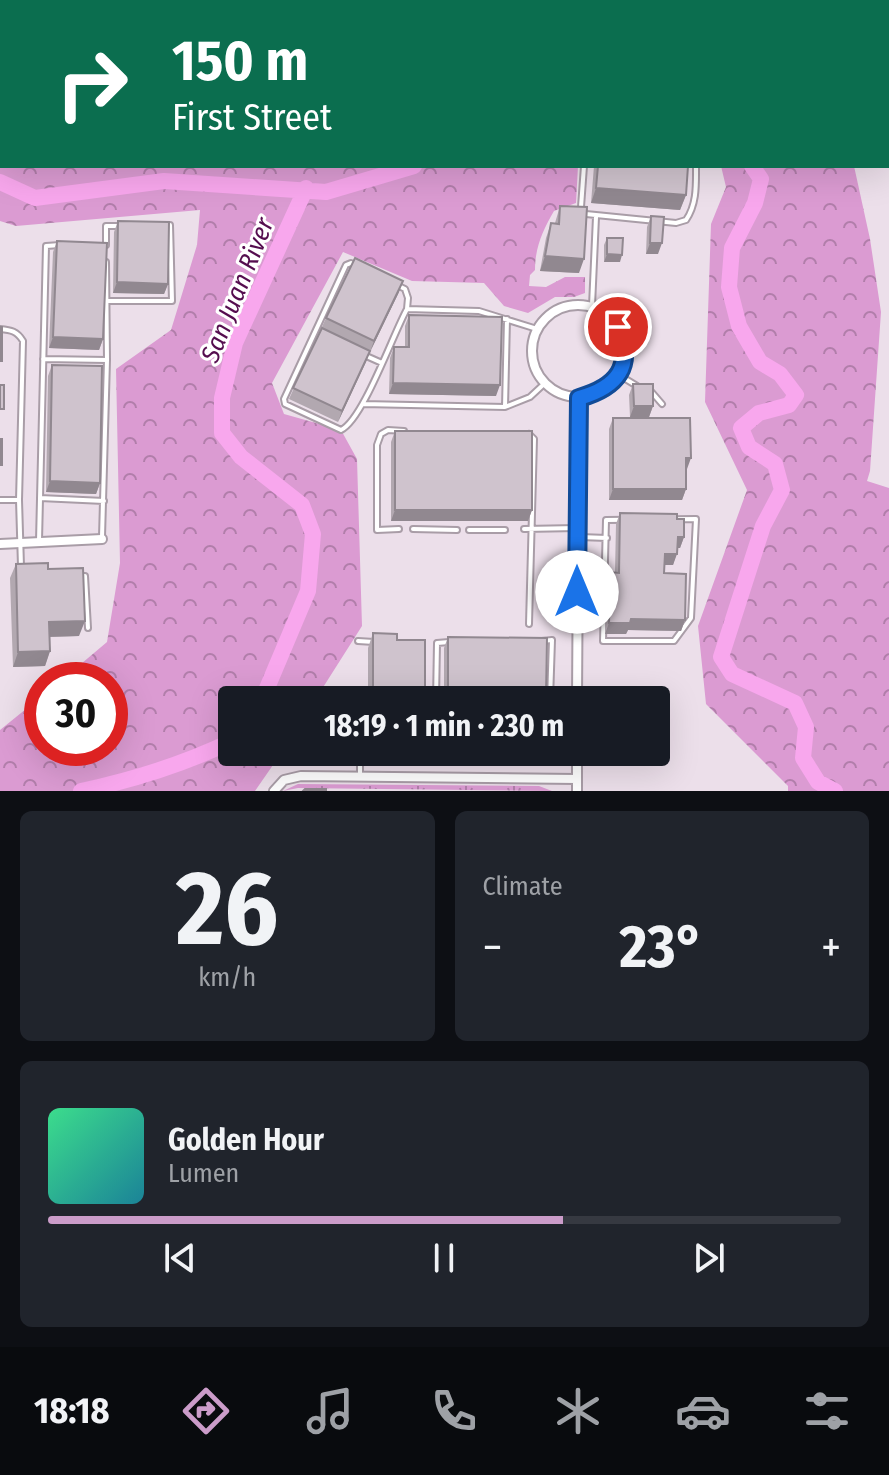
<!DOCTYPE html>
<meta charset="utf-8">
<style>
:root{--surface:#171b24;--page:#20242c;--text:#f1f3f6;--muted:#9ea1a6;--line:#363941;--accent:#cb9cc9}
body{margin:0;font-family:"Fira Sans Condensed",sans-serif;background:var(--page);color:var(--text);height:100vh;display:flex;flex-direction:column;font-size:30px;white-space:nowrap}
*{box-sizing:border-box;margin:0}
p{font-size:26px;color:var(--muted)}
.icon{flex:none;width:44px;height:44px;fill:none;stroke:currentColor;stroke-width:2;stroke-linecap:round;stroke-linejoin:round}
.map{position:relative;height:791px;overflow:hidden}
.details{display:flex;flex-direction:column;gap:20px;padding:20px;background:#0d0f14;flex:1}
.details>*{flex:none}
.banner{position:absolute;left:0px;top:0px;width:890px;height:168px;box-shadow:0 8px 32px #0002;background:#0b6e4f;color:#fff;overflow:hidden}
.speed{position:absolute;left:24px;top:662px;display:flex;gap:16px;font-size:40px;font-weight:700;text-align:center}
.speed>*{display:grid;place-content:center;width:104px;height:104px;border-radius:50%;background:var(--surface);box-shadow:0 8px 32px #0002;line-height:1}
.speed .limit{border:12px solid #d22;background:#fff;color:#111}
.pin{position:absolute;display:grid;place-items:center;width:68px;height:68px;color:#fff;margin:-34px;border:4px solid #fff;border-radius:50%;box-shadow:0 2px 8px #0007}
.me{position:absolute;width:88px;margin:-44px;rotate:0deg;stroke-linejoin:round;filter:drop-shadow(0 0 6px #0008)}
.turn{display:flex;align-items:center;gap:28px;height:168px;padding:0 40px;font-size:36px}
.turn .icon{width:104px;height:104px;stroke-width:2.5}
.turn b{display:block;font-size:56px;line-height:68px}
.big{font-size:60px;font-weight:700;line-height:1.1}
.details .tile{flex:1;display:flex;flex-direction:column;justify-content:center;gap:12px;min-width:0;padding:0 28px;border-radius:12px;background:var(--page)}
.details .dial{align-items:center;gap:0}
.dial b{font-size:104px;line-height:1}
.song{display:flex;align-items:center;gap:24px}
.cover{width:96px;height:96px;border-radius:12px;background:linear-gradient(135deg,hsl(150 70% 55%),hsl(190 70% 35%))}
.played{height:8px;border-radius:4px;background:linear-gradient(90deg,var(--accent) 65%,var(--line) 65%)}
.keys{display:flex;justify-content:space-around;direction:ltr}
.heat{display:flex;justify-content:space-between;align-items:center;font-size:44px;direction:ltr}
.details .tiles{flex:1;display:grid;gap:20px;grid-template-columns:1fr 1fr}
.tile:last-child{grid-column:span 2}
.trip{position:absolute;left:218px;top:686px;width:452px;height:80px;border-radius:8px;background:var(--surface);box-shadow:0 8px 32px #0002;font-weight:700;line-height:80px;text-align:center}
.dock{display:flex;height:128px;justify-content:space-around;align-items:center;background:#090b0e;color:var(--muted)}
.dock .icon{width:56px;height:56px}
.dock .selected{color:var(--accent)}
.dock b{font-size:36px;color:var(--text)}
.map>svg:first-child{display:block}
.grass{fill:url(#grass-tufts)}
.forest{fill:url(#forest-crowns)}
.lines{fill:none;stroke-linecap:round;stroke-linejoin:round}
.river{stroke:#f8a7ed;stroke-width:16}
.service-casing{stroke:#a99da7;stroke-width:8}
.minor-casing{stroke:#a99da7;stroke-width:12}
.service{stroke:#fff;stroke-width:4}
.minor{stroke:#fff;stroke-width:8}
.wall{fill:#b2a8b0}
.shaded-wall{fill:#918890}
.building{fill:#cfc3cd;stroke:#918890;stroke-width:2}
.route-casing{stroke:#114b97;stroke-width:20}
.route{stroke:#1a73e8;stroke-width:14}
.labels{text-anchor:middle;stroke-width:6;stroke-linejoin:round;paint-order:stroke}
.water-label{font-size:26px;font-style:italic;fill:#550d4f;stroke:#fff}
</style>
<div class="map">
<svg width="889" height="791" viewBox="0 0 889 791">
<defs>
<pattern id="grass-tufts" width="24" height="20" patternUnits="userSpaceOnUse" patternTransform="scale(2)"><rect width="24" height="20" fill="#db9bd2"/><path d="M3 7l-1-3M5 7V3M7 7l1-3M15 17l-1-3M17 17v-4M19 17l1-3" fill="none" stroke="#b17eaa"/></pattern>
<pattern id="forest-crowns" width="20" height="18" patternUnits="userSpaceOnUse" patternTransform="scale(2)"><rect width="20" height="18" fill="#db9bd2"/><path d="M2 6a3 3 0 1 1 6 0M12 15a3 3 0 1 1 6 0" fill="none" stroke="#b17eaa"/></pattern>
</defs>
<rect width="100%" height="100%" fill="#ecdfea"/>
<path class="grass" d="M298,784l241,2 13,5 -254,-3 -15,3z"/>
<path class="forest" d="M526,0h337l1,2h-338z
M0,128l2,38h576l-2,37 -22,8c-11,19 -19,36 -19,59l-5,5 -1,11 17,1 19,-10h20v16l-11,4h-19l-27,16 -24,-7 -20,-23 -72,-2 -69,-29 -71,131 12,31 57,16 16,29 5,167 -47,74h-83v52h50l-27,39h-255v-61l42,-34v52h68v-68h-48l45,-38 13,-79 -4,-194 55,-39 26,-85 3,-35 -184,16 -16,-5z
M721,166h133l16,73 11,73 -11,159 -3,10 22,7v303h-101v-5l-82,-82 -8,-78 49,-136 -42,-88 6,-178 15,-37z"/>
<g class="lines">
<path class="river" d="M716,0l1,2
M664,2l2,-2
M752,166l9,13 -6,24 -23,45 -3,39 10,39 21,36 20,12 16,21 -7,10 -30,8 -18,15 8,19 26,17 7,26 -19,36 -42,131 11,17 63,29 11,24 -3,31 15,24 17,9
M0,182l35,16 129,-17 162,11 88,-26
M262,700l46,-109 5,-57 -11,-29 -61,-48 -19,-24v-35l13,-55 71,-155
M81,791c52,-11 103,-27 151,-50"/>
<g class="service-casing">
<path id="service" d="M584,166l-3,41 5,7 90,9 10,-3c11,-16 10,-35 10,-54
M106,245v-19h15
M351,263l54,26 3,9 -1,11c-14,25 -44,111 -66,121l-56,-26 -1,-5 62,-134z
M106,301h66l-2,-76h-4
M592,306l4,-89
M407,309l72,2 58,18
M0,329c11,1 17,2 23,12l-4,159 2,66
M364,355l18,8
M43,359l64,1
M619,375l18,11
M649,389l13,15
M363,404l142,3 25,-10 14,-13
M505,407l2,-88
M529,434l5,5 -5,185
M40,498l64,3
M0,500h19
M696,519l-5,99 -17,23h-71l3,-121z
M399,529l-22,1v-85l4,-11 7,-4 16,1
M413,529l44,1
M524,529l53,-1
M469,530h36
M102,537l5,-177 -1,-98
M580,537l27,1
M39,541l7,-295 14,-1
M80,576h5l3,52
M358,641l16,1
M542,641l10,-1 -2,60
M436,700l1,-57 12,-1
M536,753v-1
M301,756l124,1v-5
M435,756v-4
M360,776v-17"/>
</g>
<g class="minor-casing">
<path id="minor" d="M532 351a46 46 0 1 1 92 0a46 46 0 1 1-92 0Z
M0,544l102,-5
M577,700l2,-302
M274,791l10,-11 17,-4 276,3
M577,791v-39"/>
</g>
<use href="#service" class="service"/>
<use href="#minor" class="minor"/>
</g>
<path class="wall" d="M594,166h94l-2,29 -6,15 -89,-7z
M560,206l19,67 -39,-2 6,-33 5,-15h4z
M651,216l7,38h-12l1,-27z
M118,221l50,63 -4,10 -51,-1 1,-61z
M607,238l13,24h-16v-17z
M57,241l46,98 -4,11 -50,-2 4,-96z
M399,292l-29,60 -32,70 -49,-23 37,-81z
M409,315l87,81 -107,-2 1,-36 4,-11h11v-21z
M52,365l48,118 -4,11 -50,-2 2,-116z
M633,384l20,22 -4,11h-19l-1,-22z
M613,418l74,51 -1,20 -4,11h-73v-71z
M395,431l137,79 -4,11h-137v-79z
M620,513l57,6 7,18 -4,11h-2l-5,17h-9v8l21,47 -4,11 -53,-1 -2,4h-21l1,-51 4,-11h5l1,-48z
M16,564l32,5 31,67 -30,1 1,14 -5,15 -32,1 -3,-89z
M373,633l24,7 28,60h-93l3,-10 33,5v-47z
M448,637l97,63h-101v-52z"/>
<path class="shaded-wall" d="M596,188l90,7 -6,15 -89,-7z
M650,243h12l-4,11h-12z
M607,254l15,1 -2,7h-16z
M545,256l39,3 -5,14 -39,-2z
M403,281l-4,11 -29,60 4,-11z
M117,282l51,2 -4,10 -51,-1z
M53,337l50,2 -4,11 -50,-2z
M370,351l-4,11 -28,60 4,-11z
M393,383l107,2 -4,11 -107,-2z
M634,406h19l-4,11h-19z
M686,458h5l-4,11h-5z
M50,481l50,2 -4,11 -50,-2z
M613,489h73l-4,11h-73z
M395,510h137l-4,11h-137z
M678,537h6l-4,11h-6z
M665,554h12l-4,11h-12z
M631,619l54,1 -4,11 -53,-1 -2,4h-21l4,-11z
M85,621l-6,15 -35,1 5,-15z
M50,651l-5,15 -32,1 5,-15z
M448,695h98l-1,5h-99z
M318,752h39l-1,3 -39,-1z
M368,752h53l-1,3 -53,-1z"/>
<path class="building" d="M598,166h90l-2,29 -90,-7z
M560,206l27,1 -3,52 -39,-3 6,-33 8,1z
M651,216l13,1 -2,26h-12z
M118,221l51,1 -1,62 -51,-2z
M607,238h16l-1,17 -15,-1z
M57,241l50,2 -4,96 -50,-2z
M355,258l48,23 -29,60 -48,-23z
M409,315l93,2 -2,68 -107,-2 1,-36h15z
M0,327h2v34h-2z
M322,328l48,23 -28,60 -49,-23z
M52,365l50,1 -2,117 -50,-2z
M633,384h20v22h-19z
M0,385h4v24h-4z
M613,418h77l1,40h-5v31h-73z
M395,431h137v79h-137z
M0,439h2v26h-2z
M620,513l57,1v5h7v18h-6l-1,17h-12l-1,19 22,1 -1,46 -54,-1 -1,4h-21l1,-51 9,1z
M48,563v6l35,-1 2,53 -36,1 1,29 -32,1 -2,-88z
M373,633l24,1v6h28v60h-90v-10l27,1v4h11z
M448,637l99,1 -1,57h-98z
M305,789h21v2h-23z"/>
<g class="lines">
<g class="route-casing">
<path id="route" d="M577,592l2,-194c39,-11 55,-32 39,-71"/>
</g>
<use href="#route" class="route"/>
</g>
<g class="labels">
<g class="water-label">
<text transform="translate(237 290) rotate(-68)" y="9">San Juan River</text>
</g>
</g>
</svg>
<div class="speed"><div class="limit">30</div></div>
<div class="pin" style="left:618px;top:327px;background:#d93025"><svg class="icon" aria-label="arrive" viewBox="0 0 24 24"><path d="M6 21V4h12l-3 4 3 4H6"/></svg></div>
<svg class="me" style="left:577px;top:592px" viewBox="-20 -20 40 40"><circle r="19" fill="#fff"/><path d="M0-13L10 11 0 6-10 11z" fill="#1a73e8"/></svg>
<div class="trip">18:19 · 1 min · 230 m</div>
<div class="banner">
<div class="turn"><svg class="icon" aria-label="right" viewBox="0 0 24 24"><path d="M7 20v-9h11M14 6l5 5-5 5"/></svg><div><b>150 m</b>First Street</div></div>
</div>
</div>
<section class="details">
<div class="tiles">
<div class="tile dial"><b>26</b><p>km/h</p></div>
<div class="tile"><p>Climate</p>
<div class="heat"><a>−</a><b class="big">23°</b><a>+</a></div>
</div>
<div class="tile">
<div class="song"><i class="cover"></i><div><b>Golden Hour</b><p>Lumen</p></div></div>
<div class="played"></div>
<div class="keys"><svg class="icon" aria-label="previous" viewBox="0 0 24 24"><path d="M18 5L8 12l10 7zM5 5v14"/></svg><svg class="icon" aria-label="pause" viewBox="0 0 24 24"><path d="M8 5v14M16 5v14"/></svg><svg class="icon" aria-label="next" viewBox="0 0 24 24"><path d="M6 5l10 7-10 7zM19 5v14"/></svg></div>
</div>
</div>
</section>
<nav class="dock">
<b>18:18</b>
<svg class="icon selected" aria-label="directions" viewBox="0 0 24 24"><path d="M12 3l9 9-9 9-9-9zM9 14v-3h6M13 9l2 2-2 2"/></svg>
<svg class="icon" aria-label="music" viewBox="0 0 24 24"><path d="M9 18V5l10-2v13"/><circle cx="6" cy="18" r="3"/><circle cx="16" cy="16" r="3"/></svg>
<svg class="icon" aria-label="phone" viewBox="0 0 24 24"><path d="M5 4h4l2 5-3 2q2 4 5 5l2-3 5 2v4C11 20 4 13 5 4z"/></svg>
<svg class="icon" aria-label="climate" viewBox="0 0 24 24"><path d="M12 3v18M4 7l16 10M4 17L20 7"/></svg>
<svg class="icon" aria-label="car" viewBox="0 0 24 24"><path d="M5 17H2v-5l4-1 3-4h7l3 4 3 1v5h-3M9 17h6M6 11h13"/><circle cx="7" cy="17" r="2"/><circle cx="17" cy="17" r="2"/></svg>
<svg class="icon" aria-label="filters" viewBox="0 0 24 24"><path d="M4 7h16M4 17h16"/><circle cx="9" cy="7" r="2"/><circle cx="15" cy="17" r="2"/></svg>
</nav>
